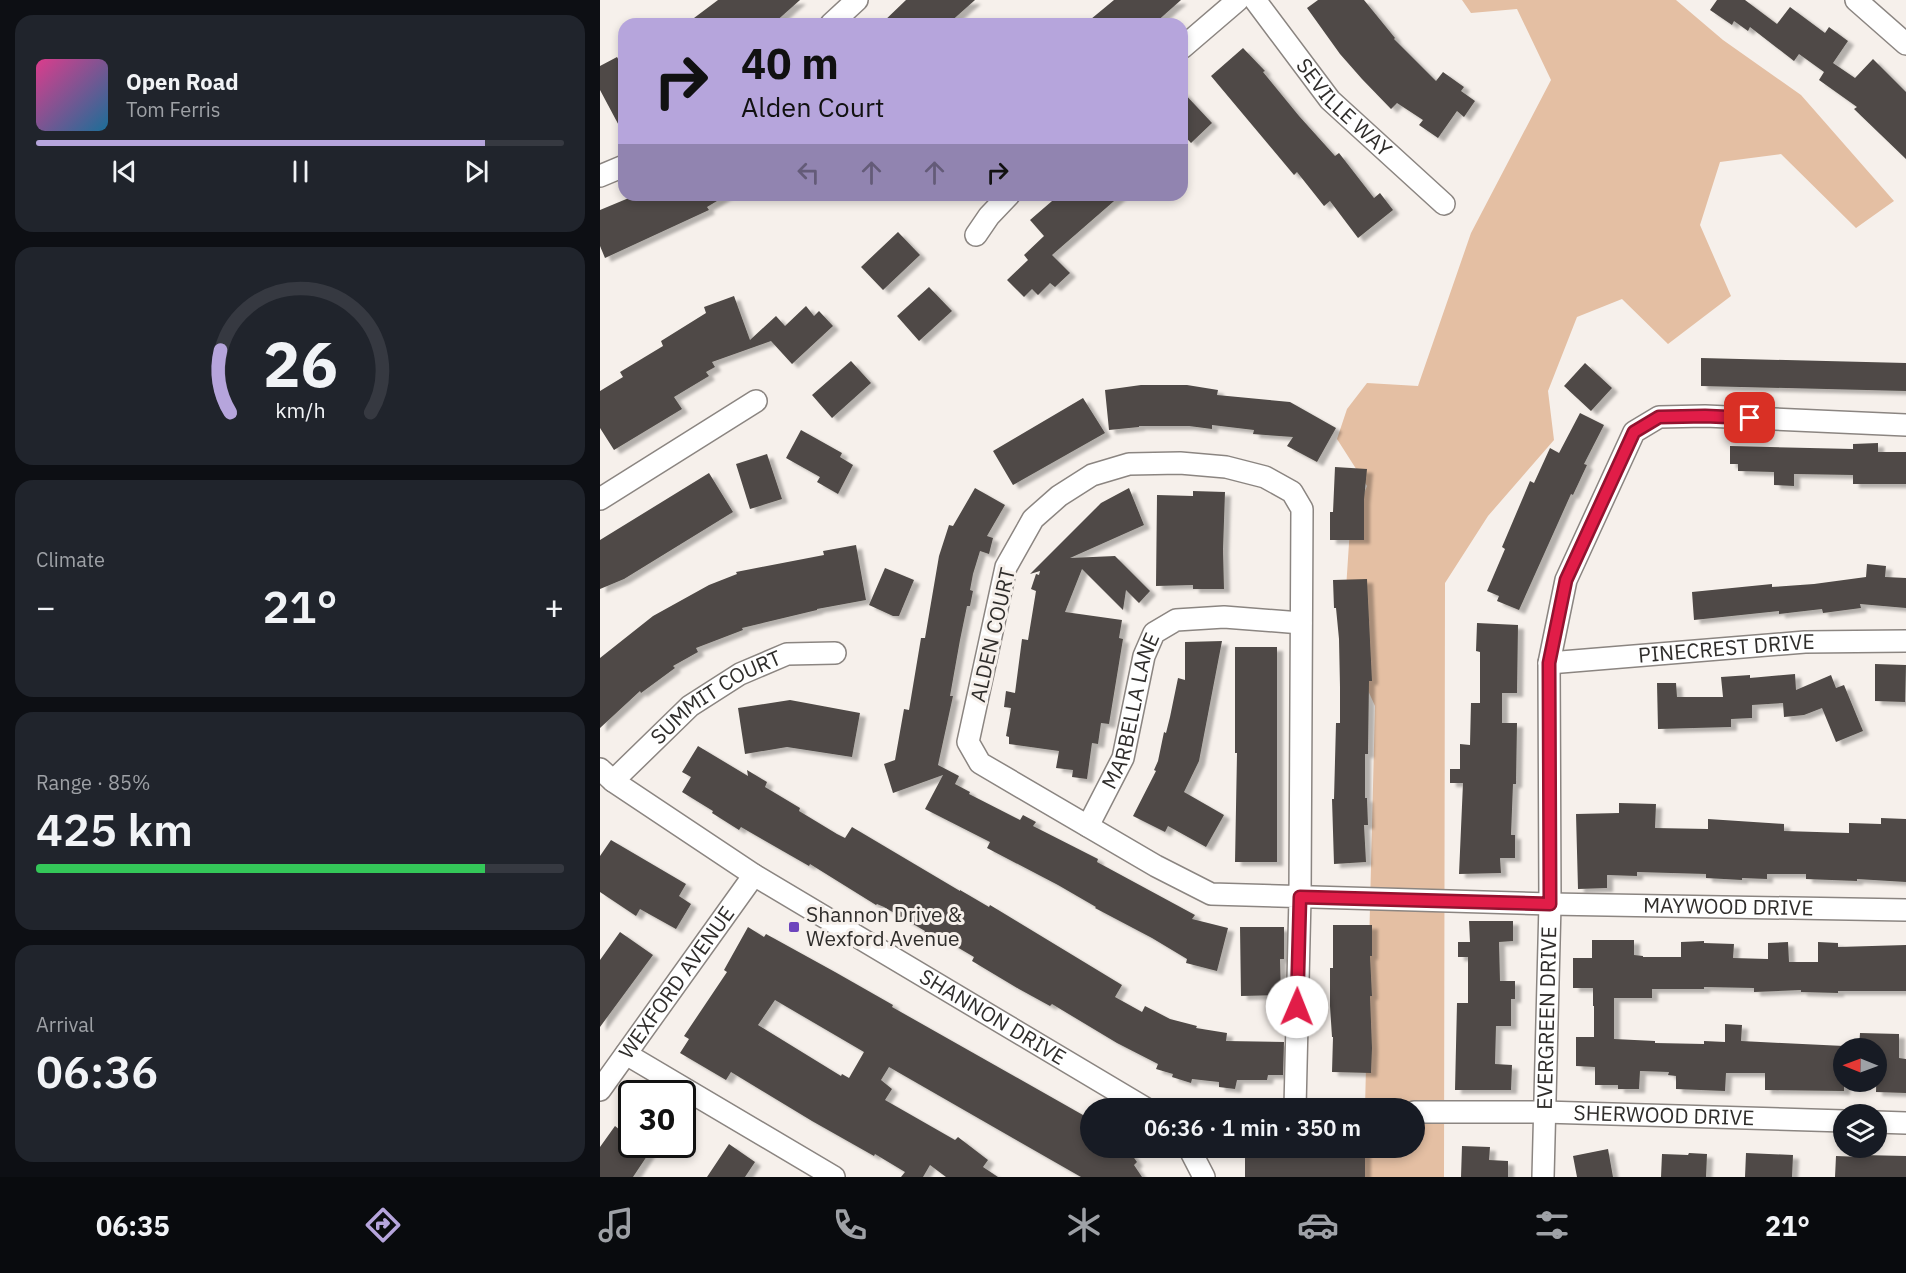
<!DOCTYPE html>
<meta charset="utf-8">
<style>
:root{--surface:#171b24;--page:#20242c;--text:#f1f3f6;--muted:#9ea1a6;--line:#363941;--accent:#b6a5dc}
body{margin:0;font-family:"IBM Plex Sans",sans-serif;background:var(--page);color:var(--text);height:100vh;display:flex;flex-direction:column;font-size:22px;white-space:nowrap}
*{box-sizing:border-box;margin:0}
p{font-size:20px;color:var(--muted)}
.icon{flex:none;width:33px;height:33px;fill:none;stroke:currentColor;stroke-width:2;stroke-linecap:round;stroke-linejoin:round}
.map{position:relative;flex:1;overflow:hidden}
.details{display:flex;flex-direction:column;gap:15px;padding:15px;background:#0d0f14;width:600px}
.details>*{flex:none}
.top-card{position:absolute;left:18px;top:18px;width:570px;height:183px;border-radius:18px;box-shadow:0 3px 9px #0003;background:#b6a5dc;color:#111;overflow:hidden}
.needle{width:39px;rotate:271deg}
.fabs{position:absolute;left:1233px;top:1038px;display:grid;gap:12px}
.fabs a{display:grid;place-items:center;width:54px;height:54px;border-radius:50%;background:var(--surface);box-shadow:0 3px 9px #0003;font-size:30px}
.speed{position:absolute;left:18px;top:1080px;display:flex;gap:12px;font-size:30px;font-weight:700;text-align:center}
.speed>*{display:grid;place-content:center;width:78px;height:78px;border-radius:50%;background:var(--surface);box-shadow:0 3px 9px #0003;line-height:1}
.speed .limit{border:3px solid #111;border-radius:9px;background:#fff;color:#111}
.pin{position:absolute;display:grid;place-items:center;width:51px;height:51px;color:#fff;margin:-26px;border-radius:12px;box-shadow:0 3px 9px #0006}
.me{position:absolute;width:66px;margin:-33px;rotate:1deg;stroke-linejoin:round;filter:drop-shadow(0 0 4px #0008)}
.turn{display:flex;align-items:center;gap:21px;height:126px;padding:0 24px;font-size:27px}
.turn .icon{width:78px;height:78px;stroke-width:2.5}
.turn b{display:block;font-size:42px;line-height:51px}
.lanes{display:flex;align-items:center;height:57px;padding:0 24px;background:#0003;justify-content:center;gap:30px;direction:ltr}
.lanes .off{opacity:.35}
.big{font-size:45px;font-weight:600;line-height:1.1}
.details .card{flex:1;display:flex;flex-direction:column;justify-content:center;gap:9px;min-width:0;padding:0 21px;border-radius:18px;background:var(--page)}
.details .dial{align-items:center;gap:0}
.dial svg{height:156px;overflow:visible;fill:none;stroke:var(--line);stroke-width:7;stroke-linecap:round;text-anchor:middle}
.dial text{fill:var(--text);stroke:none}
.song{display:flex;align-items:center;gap:18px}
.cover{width:72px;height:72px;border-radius:9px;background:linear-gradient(135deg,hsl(330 70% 55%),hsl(200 70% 35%))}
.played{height:6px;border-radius:3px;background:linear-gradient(90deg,var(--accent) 85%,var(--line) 85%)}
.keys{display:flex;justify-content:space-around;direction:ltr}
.heat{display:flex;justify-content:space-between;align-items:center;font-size:33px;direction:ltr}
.charge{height:9px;border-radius:4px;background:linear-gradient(90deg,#34c759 85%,var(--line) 0)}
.trip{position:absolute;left:480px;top:1098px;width:345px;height:60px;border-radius:30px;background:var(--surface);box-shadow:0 3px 9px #0003;font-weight:600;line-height:60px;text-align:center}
.tab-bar{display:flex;height:96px;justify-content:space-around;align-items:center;background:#090b0e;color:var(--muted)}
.tab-bar .icon{width:42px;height:42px}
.tab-bar .active{color:var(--accent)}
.tab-bar b{font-size:27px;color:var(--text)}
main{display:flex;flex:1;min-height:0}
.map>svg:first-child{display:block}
.green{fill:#e4bfa3}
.building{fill:#4f4a46;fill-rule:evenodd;filter:url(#shadow)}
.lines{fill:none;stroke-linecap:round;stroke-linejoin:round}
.minor-casing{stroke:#8b8581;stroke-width:24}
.minor{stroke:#fff;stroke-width:21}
.route-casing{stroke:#92132f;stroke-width:15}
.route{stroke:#e11d48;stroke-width:10}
.poi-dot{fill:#6d45bd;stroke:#f6f0eb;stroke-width:2}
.labels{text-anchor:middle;stroke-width:6;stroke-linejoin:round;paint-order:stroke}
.street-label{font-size:21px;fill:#2f2d2b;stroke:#f6f0eb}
.poi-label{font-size:21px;fill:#2f2d2b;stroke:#f6f0eb;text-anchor:start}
</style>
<main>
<section class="details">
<div class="card">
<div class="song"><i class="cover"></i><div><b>Open Road</b><p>Tom Ferris</p></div></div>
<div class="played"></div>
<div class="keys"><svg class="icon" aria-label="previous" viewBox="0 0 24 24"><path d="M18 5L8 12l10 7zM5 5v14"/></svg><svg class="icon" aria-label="pause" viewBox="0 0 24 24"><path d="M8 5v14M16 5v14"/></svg><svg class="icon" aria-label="next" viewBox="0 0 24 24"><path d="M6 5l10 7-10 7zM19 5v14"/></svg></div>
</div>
<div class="card dial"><svg viewBox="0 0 100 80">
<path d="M14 69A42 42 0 1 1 86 69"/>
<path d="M14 69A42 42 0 0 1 9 37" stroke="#b6a5dc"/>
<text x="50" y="56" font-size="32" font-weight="700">26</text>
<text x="50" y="72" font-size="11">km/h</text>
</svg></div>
<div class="card"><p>Climate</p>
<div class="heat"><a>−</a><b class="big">21°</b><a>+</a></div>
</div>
<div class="card"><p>Range · 85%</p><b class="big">425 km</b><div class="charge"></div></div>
<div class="card"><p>Arrival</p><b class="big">06:36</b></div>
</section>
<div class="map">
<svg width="1306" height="1177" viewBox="0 0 1306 1177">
<defs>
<filter id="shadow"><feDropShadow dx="6" dy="4" stdDeviation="1.5" flood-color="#0004"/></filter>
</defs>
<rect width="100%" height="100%" fill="#f6f0eb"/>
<path class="green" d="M862,0h214l47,40 78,55 93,106 -38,27 -75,-74 -61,8 -20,63 31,71 -63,48 -46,-45 -45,18 -29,74 6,49 -66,76 -43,67 -1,594h-81l1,-29h50v-40h-49l10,-402 -32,-71 7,-107 17,-42 -30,-47 10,-30 20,-26 51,3 53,-153 80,-153 -34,-71 -46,4z"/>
<path class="building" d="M118,0h82l-27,24h-87z
M306,0h69l-27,24h-67z
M514,0h67l-27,24h-69z
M718,0h46l31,38 -1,1 42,42 7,-9 21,15 -3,4 14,10 -11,16 -7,-6 -19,27 -19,-13 4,-5 -26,-17 -6,6 -29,-30 -22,-25 -33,-46z
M1117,0h28l32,24 13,-17 35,26 4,-6 19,14 -15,22 22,15 18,-19 33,33v67l-52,-50 3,-2 -38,-27 5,-8 -25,-18 -5,7 -44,-34 -2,4 -14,-10 -2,4 -22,-15z
M643,48l22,23 -2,1 36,44 36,40 4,-3 35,45 6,-5 13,17 -35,28 -28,-37 -6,5 -27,-34 -3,3 -83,-99z
M17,57l7,13v65l-24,-45v-24z
M582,91l30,32 -21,20 -9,-10z
M36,195h91l-20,12 2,3 -104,48 -5,-12v-36z
M459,195h62l-69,60 18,18 -15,14 -5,-4 -12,12 -6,-6 -8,8 -17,-17 21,-20 -4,-5 20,-19 -14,-16z
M298,232l22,23 -37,35 -22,-23z
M329,287l23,24 -33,30 -22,-25z
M134,296l16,44 26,-24 9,10 21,-20 8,10 5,-5 14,15 -41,38 -21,-23 -59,21 3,5 -9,5 3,4 -35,21 8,12 -68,41 -14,-22v-37l23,-14 -3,-5 43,-26 -2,-5 45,-28 -2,-6z
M1101,358l205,5v28l-205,-5z
M251,361l20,22 -39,35 -20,-23z
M985,363l27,25 -21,23 -27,-25z
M541,385h46l31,5 -1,5 73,7 46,26 -19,34 -30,-16 6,-9 -40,-3 1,-4 -42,-5v4l-23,-3h-50v1l-30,3 -4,-40z
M483,398l22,35 -92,52 -20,-34z
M980,413l24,12 -20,39 3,1 -14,30 -2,-1 -52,116 -22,-9 2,-5 -12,-5 18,-42 -3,-2 28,-66 4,2 16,-35 9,5z
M201,430l41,23 -2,4 13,8 -15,29 -21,-12 3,-5 -34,-19z
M1278,443v9h28v32h-53v-9l-59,-1v12l-20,-1v-13l-36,-1v-7h-8v-18l123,3v-5z
M167,454l15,45 -32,10 -14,-45z
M735,467l32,2 -3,31v40h-34v-28h3z
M109,473l24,39 -109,67 -24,10v-49z
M375,488l30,17 -18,31 6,2 -4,16 -9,-3 -7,23 -3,16 3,1 -3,15h-3l-7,34 -10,56h3l-15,69 21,11 -4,8 15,8 -1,2 51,26 3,-5 13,7 -3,4 65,33 -1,3 98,53 -3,4 36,9 -11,43 -31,-8 1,-4 -35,-21 -57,-30 1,-1 -38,-22 -71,-37 3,-6 -65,-33 18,-34 -50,18 -9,-29 11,-4 9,-51 5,1 12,-72h4l14,-82 10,-31 4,1z
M529,488l15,37 -74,33 45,-2 35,35 -11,12 -13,-13 -3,20 -41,-41 -17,43 57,8 -3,18 4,1 -14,85 -8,-1 -3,21 -6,-1 -5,36 -15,-2 1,-7 -17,-2 3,-17 -50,-7v-7l-3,-1 5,-28 -7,-1 2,-16 9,2 7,-54 6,1 8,-49 -5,-2 5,-15 3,1 1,-4 -10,3 71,-71z
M593,491l32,1 -2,58 1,39h-31v-4l-37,1 1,-91 36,1z
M256,545l10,55 -49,9v1l-75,18 1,2 -47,18 2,4 -25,14 2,2 -34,25 -1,-2 -40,37v-70l53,-42 56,-31 28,-11 -1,-2 88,-17 -1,-4z
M1267,564l19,2 -1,11 21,1v30l-46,-4 1,4 -38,5 -1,-4 -43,5v-3l-85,9 -2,-28 80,-8v3l42,-3 52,-7z
M285,568l29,12 -15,36h-6l-24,-11z
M767,579l5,102h-3l-1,73h-3v44h2l1,27h-4l2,37 -32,2 -2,-65h2l2,-76h4v-36l-1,-48 -3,-31h-2l-1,-28z
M877,623l41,2 -1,68h-15v30h15l-1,61h-3l-2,51h4v23h-15l1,15 -42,1 4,-91h-13v-14h10v-25l10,1 1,-42h9v-51l-4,-1z
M622,641l-23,120 -15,31 40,23 -18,32 -38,-21 -3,6 -32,-16 23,-45 -2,-1 4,-9 6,-29 2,1 4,-16 8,-39 7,2v-38z
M635,647h42v215h-42l2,-109h-2z
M1275,664l31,1 -1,37 -30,-1z
M1195,674l1,16 35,-15 5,13 8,-3 19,46 -27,11 -14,-34 -18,7 -20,2 -1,-14 -31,2v13l-21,1v8l-73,2 -1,-46h19l1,14h46l-2,-20 29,-2v3z
M190,700l70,13 -8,44 -65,-10 -42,7 -7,-46z
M98,746l50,30 -1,-6 20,12 -2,5 35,21 -1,3 38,23 8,4 7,-11 108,64v-1l29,17 1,-2 132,80 -7,12 27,15 3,-6 25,13 27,7 -1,2 31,5 -1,8 58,1 -1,33h-15l-1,5h-30l-2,9 -16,-2v-5l-27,-3 -1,4 -19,-6 1,-3 -17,-5 2,-5 -41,-21 -65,-39 -2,2 -31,-17 -47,-28 2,-4 -29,-17 -3,4 -18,-11 1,-2 -41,-24 -7,-3 -1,1 -66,-41 -1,2 -68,-39 -2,3 -27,-17 1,-2 -31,-19 9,-15 -9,-5z
M1019,803l37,1 -1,24 53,1v-10l76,5v7l65,2v-10l32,1v-6l25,1v63l-49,-3v2l-51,-2v-5h-39v5l-25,-1v2l-36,-2v-4l-69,-2v4l-30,-1v13l-29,1 -2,-75 43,-1z
M11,840l75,44 -7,12 12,8 -15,25 -36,-20 -4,7 -36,-24v-36z
M869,921h44v20l-14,1 1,39h15v18h-4v27h-15l-1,38 17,1 -1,25h-56l2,-87h11v-46h-10v-15h12z
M733,925h39v31h-2l2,40h-2l2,52 -1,25 -39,-1 1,-35h-1l-2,-31v-38h3z
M148,927l16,10 2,-3 69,38 58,33 -1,2 198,112v29h37l10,14 -3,3 8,12h-61l-192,-110 -8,13 11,9 -7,11 70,40 3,-3 30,23 -5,7 15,10h-52l-16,-12 -7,12h-22l4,-5 -30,-18 -1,2 -62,-35 -81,-49 -5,8 -46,-27 9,-14 -5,-3 43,-64 -3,-2zM175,1000l89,52 -15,26 -7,-4 -1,2 -83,-51z
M640,927h44v32h-4l1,36 -40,1z
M20,932l33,23 -53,72v-67z
M992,940h42v15l9,1v1h38v-15l23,-1v2l30,1 -1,14 35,1v-16l20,-1 1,20h29v-20l20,1v4l68,-2v46h-68v2l-37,-1v-2l-47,2v-4l-50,-1v2h-52v9h-38v41l41,2v2l49,1v-3l21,1v-18l17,1 -1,16 103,5v45l-79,-1v-17h-39l-1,18 -49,-2v-13l-8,-1 1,-3 -29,-1 -1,18h-21v-4h-23v-18l-19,-1v-29h18v-31h-1v-18h-20v-30h19z
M1260,1033l39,1v24l7,1v34l-30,-1 1,-44h-18z
M32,1114v30h23l-22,33h-33v-30l15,-21 5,4z
M129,1144l26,18 -10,15h-38z
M862,1146l28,1 -1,13 19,1v16h-47z
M645,1148h120v29h-120z
M1008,1149l5,28h-36l-4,-21z
M1089,1153l18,1 -1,23h-45l1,-23 26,1z
M1146,1153l47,2 -1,22h-47z
M1262,1155l44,1v21h-71l1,-21 26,1z"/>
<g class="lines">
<g class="minor-casing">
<g id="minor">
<path id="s1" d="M655,0l75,100 114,104"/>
<path d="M1256,0l50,44"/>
<path d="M231,24l26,-24"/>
<path d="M582,48l56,-48"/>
<path d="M0,176l24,-10"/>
<path d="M376,235l13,-19 20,-21"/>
<path d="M0,499l156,-98"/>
<path id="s2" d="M949,663l256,-21 101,-1"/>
<path id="s3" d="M0,769l13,12 141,94 391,233"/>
<path id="s4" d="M13,781l77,-75 50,-32 47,-20 48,-1"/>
<path id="s5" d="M488,826l35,-68 21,-102 10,-23 22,-13 48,-3 77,6"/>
<path d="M26,1054l208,123"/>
<path id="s6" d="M0,1090l154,-215"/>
<path id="s7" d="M695,1108l5,-211 2,-388 -10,-17 -27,-15 -39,-10 -46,-4 -51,1 -37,11 -33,21 -26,23 -27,48 -38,175 12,21 176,103 55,28 339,10 356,6"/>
<path id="s8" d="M814,1112h130l300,9"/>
<path d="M1276,1122l30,1"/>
<path d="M589,1148l15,29"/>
<path id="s9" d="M943,1177l7,-273 -1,-241 17,-83 68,-148 25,-15 46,-1 201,9"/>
</g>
</g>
<use href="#minor" class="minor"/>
</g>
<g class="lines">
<g class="route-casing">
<path id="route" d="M697,1007l3,-110 250,7 -1,-241 17,-83 68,-148 25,-15 46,-1 45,2"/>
</g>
<use href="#route" class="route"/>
</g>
<rect class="poi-dot" x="188" y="921" width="12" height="12" rx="3"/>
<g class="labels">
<g class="street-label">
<text dy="7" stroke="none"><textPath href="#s1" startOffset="140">SEVILLE WAY</textPath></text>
<text transform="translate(393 635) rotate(-77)" y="7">ALDEN COURT</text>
<text dy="7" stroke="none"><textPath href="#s2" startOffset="178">PINECREST DRIVE</textPath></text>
<text dy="7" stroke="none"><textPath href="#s4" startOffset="134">SUMMIT COURT</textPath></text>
<text dy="7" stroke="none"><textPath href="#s5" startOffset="124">MARBELLA LANE</textPath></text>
<text dy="7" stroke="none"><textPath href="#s7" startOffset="1941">MAYWOOD DRIVE</textPath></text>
<text dy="7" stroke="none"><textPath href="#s6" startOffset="132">WEXFORD AVENUE</textPath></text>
<text dy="7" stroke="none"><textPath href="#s3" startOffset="465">SHANNON DRIVE</textPath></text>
<text dy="7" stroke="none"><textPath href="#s9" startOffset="159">EVERGREEN DRIVE</textPath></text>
<text dy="7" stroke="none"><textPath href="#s8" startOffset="250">SHERWOOD DRIVE</textPath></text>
</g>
<g class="poi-label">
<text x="206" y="922">Shannon Drive &amp;<tspan x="206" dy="24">Wexford Avenue</tspan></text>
</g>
</g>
</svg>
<div class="fabs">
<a><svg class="needle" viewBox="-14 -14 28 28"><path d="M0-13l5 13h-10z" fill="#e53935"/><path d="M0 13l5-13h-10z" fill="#9ea1a6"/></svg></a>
<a><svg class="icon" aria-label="layers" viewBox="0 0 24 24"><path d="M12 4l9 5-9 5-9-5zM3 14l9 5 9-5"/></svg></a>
</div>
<div class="speed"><div class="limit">30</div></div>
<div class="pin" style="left:1150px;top:418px;background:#d93025"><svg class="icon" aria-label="arrive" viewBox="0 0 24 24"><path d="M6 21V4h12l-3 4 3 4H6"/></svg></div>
<svg class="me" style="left:697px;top:1007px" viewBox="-20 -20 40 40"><circle r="19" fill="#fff"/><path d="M0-13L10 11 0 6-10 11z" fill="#e11d48"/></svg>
<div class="trip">06:36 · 1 min · 350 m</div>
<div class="top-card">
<div class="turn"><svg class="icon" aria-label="right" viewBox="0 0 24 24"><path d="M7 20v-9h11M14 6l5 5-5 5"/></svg><div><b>40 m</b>Alden Court</div></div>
<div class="lanes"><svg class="icon off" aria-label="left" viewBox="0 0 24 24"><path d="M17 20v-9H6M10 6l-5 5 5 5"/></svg><svg class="icon off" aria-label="ahead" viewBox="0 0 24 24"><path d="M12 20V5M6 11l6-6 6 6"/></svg><svg class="icon off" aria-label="ahead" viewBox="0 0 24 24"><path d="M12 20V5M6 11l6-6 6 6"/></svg><svg class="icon" aria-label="right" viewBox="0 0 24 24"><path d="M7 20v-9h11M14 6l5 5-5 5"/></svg></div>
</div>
</div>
</main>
<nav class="tab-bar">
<b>06:35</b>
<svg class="icon active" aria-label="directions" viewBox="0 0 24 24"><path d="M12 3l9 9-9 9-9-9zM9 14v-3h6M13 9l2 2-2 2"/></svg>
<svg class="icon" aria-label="music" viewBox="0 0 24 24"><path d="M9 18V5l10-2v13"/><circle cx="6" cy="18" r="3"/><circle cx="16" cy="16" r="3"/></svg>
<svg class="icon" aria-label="phone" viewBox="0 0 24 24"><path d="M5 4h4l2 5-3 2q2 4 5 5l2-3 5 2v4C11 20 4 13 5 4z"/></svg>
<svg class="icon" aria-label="climate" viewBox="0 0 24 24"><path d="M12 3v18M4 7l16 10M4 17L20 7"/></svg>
<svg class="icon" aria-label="car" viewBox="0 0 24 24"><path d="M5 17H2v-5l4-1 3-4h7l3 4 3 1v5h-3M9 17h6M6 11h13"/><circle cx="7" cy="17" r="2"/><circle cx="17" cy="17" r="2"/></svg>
<svg class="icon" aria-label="filters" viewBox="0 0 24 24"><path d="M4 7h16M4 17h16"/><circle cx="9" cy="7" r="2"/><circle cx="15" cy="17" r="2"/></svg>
<b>21°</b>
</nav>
